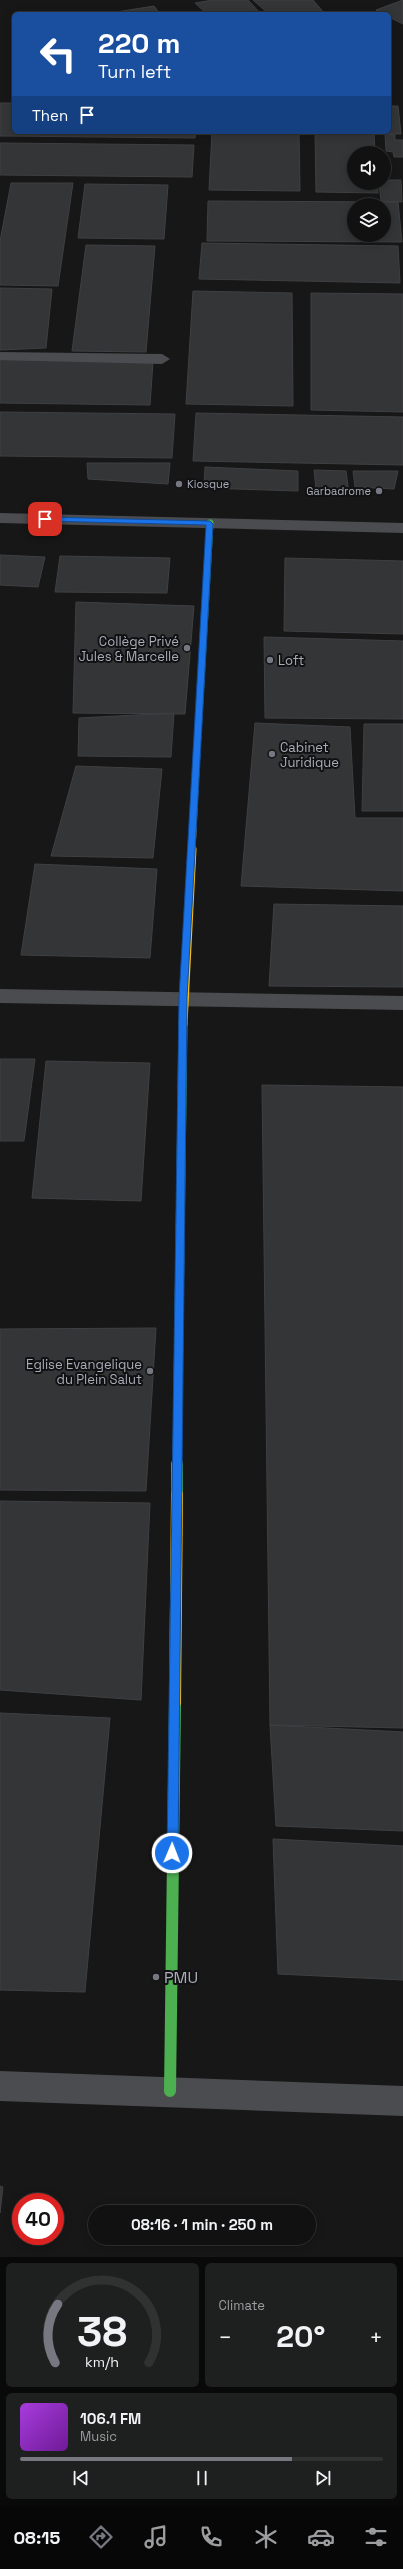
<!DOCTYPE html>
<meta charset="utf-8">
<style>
:root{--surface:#111;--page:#1e1f1f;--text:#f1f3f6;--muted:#9c9d9f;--line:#303131;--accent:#757880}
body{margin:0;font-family:"Space Grotesk",sans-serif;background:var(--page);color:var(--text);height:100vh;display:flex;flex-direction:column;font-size:15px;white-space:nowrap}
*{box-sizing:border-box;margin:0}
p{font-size:13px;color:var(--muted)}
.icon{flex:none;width:22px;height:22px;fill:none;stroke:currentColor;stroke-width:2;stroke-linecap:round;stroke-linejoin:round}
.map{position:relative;height:2257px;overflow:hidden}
.side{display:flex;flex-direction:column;gap:6px;padding:6px;background:#090909;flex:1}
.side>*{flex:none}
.guide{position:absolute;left:12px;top:12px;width:379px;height:122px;border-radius:6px;box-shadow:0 2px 10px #0003,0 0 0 1px var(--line);background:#1a4fa0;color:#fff;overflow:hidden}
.tools{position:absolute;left:347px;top:146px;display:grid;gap:8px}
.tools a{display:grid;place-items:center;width:44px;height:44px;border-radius:50%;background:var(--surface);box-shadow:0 2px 10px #0003,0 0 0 1px var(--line);font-size:20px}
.speed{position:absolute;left:12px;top:2193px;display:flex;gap:8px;font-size:20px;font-weight:700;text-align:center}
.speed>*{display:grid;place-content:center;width:52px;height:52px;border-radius:50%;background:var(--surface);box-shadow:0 2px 10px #0003,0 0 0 1px var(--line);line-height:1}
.speed .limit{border:6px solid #d22;background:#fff;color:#111}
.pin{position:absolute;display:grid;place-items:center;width:34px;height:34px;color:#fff;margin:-17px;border-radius:8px;box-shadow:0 2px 6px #0006}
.me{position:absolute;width:44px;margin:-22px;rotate:1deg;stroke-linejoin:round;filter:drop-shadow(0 0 3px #0008)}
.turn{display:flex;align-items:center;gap:14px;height:84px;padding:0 20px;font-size:18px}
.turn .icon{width:52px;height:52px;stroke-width:2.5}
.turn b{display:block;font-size:28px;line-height:34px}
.then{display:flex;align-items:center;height:38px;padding:0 20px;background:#0003;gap:8px;font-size:15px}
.big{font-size:30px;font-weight:700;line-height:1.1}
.side .card{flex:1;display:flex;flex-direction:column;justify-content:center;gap:6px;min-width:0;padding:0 14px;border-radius:6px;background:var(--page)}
.side .dial{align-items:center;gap:0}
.dial svg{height:104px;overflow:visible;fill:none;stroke:var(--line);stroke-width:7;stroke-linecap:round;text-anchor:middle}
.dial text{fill:var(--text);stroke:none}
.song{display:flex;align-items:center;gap:12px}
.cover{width:48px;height:48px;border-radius:6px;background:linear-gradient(135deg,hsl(280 70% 55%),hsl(280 70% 35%))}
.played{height:4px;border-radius:2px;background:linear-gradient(90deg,var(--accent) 75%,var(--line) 75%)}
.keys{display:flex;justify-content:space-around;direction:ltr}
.heat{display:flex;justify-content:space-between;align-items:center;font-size:22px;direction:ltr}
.side .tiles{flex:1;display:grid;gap:6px;grid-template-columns:1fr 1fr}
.card:last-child{grid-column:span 2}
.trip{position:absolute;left:88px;top:2205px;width:228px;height:40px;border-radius:20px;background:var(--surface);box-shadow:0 2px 10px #0003,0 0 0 1px var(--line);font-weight:700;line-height:40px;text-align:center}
.tab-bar{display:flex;height:64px;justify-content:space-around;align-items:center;background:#070707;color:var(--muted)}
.tab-bar .icon{width:28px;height:28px}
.tab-bar .active{color:var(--accent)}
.tab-bar b{font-size:18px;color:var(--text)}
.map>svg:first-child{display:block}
.building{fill:#343537;stroke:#3f4043;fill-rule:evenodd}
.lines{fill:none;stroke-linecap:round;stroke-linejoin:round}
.lane{fill:#4b4c50;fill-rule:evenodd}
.street{fill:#4b4c50;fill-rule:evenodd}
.fast-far2{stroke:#4caf50;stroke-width:7}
.fast-far1{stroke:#4caf50;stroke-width:9}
.fast{stroke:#4caf50;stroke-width:12}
.slow-far2{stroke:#ffc107;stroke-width:7}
.slow-far1{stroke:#ffc107;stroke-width:9}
.slow{stroke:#ffc107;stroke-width:12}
.route{fill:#1a73e8;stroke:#114b97}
.poi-dot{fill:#757880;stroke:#111113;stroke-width:1.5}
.labels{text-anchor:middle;stroke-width:4;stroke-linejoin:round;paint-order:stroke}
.far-poi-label{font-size:11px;fill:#a8adb8;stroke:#111113;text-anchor:start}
.poi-label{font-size:13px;fill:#a8adb8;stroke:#111113;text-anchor:end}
.near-poi-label{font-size:16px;fill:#a8adb8;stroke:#111113;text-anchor:start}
</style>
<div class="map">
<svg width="403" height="2257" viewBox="0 0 403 2257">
<rect width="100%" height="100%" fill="#171717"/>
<path class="building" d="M213,0h35l13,14h-54l-12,-11z
M253,0h60l12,14h-56z
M403,0v24l-14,-7v-3l-13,-4z
M154,6l6,8h-56z
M0,103h14v29h182l-1,6 -195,-2z
M389,106h9l3,28h-26l14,-2z
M212,132h87l1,59 -91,-1z
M315,132h59l1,21h-21v30h23l1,10 -62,-1z
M385,134l10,1v5h8v17h-9l-1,-5 -7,-1z
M0,143l194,2 -2,32 -192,-2z
M384,180h17l1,22 -21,-1 -2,-18h5z
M11,183h62l-15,103 -58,-1v-44z
M85,184l83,1 -4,54 -86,-1z
M208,201l190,1 4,40 -195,-1zM354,205h30v30h-30z
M202,243l196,3 2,37 -201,-4z
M86,245l69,1 -9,106 -74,-1z
M0,288l52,1 -6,59 -46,2z
M193,291l99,2 1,113 -107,-2z
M311,293l92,1v118l-92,-2z
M0,360l153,2 -3,43 -150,-2z
M0,412l175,2 -3,44 -172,-2z
M196,413l207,4v48l-210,-4z
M87,463h83l-2,21 -80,-5z
M205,467l93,4v20l-94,-3z
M314,470l32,1 3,23 -33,-5z
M353,471h45l-4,18 -39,-2z
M0,555l45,2 -7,30 -38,-2z
M60,556l110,2 -3,35 -112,-1z
M285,558l118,3v73l-119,-3z
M76,602l118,4 -9,108 -112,-1z
M264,637l139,4v78l-138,-1z
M174,713l-3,44 -93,-1 1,-38z
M255,723l95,4 5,91h48v73l-162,-5z
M364,724h39v87h-41z
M76,766l86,3 -9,89 -102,-2z
M35,864l122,5 -7,89 -129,-3z
M274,904l129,2v81l-134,-1z
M0,1059h35l-11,82h-24z
M46,1061l104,2 -9,138 -109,-3z
M262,1085l141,2v641l-133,-3z
M156,1328l-10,163 -146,-1v-161z
M0,1501l150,2 -9,197 -141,-10z
M0,1713l110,5 -25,274 -85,-2z
M270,1725l133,7v99l-127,-5z
M273,1839l130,7v134l-125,-6z
M0,2186l3,1 -3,26z"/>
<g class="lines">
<path class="lane" d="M0,352l162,2 8,5 -8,5 -162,-4z"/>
<path class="street" d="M0,513l403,10v10l-403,-10z
M0,989l403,7v14l-403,-7z
M0,2071l403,15v30l-403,-15z"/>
<path class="fast-far2" d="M196,769l14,-246"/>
<path class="fast-far1" d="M177,1465l6,-441"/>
<path class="fast" d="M177,1494v-30
M170,2091l5,-388"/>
<path class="slow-far2" d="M192,850l4,-81"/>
<path class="slow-far1" d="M183,1024l9,-175"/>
<path class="slow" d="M175,1703l2,-209"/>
</g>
<path class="route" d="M43,517l167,4 3,3 -26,474 -9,855 -6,6 -5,-6 12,-855 27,-473 -161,-4z"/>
<g class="poi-dot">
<circle cx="179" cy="484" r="4"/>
<circle cx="379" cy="491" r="4"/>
<circle cx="187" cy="648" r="4"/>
<circle cx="270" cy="660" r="4"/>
<circle cx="272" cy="754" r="4"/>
<circle cx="150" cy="1371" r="4"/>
<circle cx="156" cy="1977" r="4"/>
</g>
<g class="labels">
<g class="far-poi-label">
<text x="187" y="488">Kiosque</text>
<text x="371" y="495" text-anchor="end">Garbadrome</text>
</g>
<g class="poi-label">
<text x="179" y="646">Collège Privé<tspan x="179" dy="15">Jules &amp; Marcelle</tspan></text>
<text x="278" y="665" text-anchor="start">Loft</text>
<text x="280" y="752" text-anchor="start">Cabinet<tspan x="280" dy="15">Juridique</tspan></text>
<text x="142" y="1369">Eglise Evangelique<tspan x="142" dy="15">du Plein Salut</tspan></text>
</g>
<g class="near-poi-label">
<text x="164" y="1983">PMU</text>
</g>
</g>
</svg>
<div class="tools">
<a><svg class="icon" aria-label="sound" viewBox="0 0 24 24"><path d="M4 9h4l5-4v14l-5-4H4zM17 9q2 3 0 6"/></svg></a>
<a><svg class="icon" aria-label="layers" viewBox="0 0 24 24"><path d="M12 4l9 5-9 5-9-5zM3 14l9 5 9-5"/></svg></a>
</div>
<div class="speed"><div class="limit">40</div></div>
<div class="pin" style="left:45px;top:519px;background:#d93025"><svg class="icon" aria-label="arrive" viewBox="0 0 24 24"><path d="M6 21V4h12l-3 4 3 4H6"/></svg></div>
<svg class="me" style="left:172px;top:1853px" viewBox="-20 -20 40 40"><circle r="17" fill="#1a73e8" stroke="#fff" stroke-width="3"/><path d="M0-11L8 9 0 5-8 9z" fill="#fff"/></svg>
<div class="trip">08:16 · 1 min · 250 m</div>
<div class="guide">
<div class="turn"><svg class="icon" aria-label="left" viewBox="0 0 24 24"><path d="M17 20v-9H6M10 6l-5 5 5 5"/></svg><div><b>220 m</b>Turn left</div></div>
<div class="then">Then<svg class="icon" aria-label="arrive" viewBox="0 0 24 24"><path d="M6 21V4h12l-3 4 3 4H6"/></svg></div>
</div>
</div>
<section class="side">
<div class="tiles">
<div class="card dial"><svg viewBox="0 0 100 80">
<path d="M14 69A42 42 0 1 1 86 69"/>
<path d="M14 69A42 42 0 0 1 16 24" stroke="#757880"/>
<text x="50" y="56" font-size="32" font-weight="700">38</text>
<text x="50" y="72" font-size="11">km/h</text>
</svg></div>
<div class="card"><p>Climate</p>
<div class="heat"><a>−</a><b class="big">20°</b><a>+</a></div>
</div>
<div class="card">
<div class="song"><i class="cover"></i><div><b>106.1 FM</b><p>Music</p></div></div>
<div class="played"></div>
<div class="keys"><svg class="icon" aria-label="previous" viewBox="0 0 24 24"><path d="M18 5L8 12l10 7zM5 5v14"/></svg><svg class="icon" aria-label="pause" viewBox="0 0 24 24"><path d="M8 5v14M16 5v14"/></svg><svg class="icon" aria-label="next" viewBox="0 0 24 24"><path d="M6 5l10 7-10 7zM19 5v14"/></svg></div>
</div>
</div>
</section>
<nav class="tab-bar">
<b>08:15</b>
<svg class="icon active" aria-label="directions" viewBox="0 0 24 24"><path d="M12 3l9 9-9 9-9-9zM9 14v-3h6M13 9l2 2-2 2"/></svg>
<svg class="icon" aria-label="music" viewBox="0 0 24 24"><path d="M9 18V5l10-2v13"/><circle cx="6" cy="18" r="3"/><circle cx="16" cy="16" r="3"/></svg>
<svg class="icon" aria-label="phone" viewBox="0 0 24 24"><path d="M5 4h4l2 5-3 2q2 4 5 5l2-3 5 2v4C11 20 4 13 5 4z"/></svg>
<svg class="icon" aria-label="climate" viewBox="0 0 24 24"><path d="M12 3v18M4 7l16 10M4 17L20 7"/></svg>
<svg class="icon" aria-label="car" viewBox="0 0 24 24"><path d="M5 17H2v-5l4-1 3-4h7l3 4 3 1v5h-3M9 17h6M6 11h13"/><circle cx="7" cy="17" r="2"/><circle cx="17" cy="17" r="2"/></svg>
<svg class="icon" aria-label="filters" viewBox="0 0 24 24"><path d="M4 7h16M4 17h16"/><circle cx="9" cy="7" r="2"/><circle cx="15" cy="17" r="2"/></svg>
</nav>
